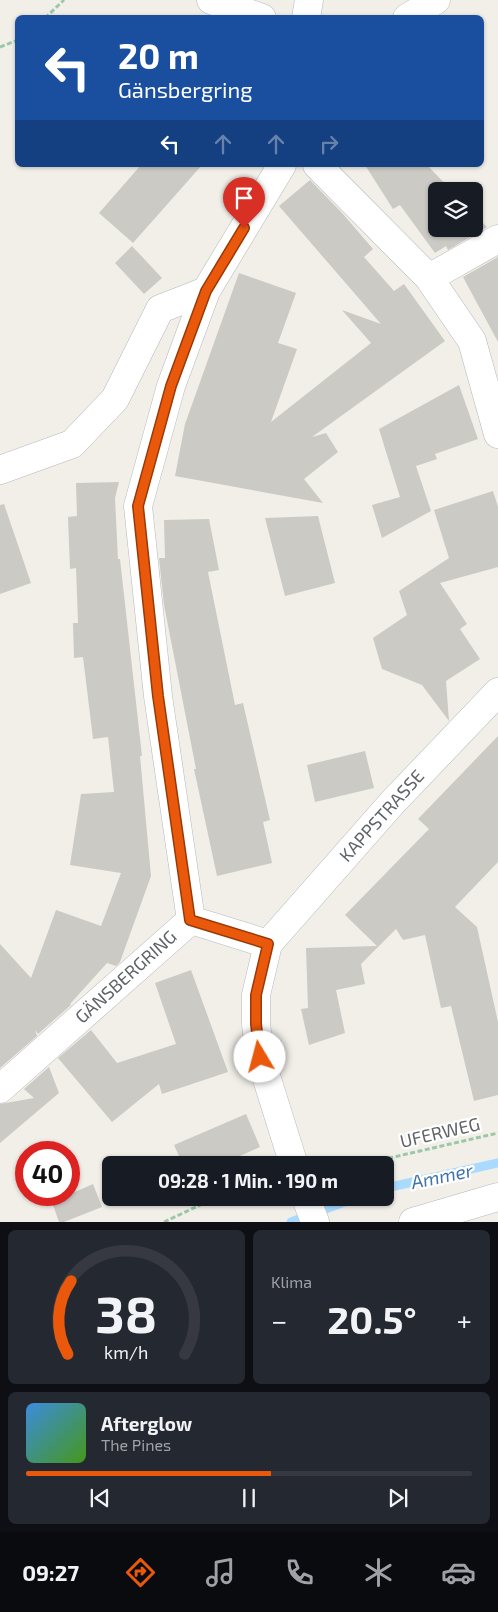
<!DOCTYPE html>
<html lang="de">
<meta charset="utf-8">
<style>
:root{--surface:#171b24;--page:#242831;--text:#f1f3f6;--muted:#9ea1a6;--line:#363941;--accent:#ea580c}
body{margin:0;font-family:"Exo 2",sans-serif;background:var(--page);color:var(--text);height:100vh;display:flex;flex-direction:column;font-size:19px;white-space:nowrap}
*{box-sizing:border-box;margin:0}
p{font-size:16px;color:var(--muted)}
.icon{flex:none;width:28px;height:28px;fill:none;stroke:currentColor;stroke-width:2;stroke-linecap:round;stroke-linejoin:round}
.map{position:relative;height:1222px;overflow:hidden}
.drawer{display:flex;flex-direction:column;gap:8px;padding:8px;background:#0d0f14;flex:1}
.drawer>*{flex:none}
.hud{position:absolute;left:15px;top:15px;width:469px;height:152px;border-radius:8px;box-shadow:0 1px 4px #0004;background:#1a4fa0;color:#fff;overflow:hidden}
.tools{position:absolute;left:428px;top:182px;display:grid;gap:10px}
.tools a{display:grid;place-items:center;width:55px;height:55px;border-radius:8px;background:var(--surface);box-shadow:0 1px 4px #0004;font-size:25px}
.speed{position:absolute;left:15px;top:1141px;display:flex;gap:10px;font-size:25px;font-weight:700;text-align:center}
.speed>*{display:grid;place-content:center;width:65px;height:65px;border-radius:50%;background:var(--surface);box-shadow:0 1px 4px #0004;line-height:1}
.speed .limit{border:8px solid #d22;background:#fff;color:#111}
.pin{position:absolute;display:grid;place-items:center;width:42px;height:42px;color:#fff;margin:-51px -21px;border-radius:50% 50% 50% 0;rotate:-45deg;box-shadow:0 0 5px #0007}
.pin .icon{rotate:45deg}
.me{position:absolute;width:55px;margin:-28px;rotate:352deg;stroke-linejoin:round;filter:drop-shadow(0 0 4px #0008)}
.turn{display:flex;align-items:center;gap:18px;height:105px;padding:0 20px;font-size:22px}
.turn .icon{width:65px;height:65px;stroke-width:2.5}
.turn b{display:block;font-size:35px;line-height:42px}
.lanes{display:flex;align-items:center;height:48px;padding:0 20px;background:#0003;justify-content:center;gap:25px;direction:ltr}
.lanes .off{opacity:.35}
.big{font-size:38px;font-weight:700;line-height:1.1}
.drawer .card{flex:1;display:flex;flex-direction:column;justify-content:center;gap:8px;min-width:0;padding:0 18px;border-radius:8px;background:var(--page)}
.drawer .dial{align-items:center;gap:0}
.dial svg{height:130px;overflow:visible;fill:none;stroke:var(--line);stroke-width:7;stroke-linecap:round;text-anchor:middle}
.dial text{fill:var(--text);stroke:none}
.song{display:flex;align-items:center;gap:15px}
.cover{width:60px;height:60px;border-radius:8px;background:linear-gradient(135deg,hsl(210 70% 55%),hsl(100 70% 35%))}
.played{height:5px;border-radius:2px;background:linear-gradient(90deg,var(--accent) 55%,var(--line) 55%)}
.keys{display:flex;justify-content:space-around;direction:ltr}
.heat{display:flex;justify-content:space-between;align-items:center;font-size:28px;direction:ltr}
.drawer .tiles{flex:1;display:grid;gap:8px;grid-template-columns:1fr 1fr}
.card:last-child{grid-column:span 2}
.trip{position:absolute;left:102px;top:1156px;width:292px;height:50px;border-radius:8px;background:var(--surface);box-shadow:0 1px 4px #0004;font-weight:700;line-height:50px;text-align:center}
.dock{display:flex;height:80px;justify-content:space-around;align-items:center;background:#090b0e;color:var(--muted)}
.dock .icon{width:35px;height:35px}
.dock .active{color:var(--accent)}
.dock b{font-size:22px;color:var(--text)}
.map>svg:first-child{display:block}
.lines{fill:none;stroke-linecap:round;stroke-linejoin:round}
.stream{stroke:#aadaff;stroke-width:9}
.building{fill:#cccac5}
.minor-casing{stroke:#b5b8bc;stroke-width:29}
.path{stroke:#9cc7a9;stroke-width:3;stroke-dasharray:5 2.5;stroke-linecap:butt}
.minor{stroke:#fff;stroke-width:28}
.route-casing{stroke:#983908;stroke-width:12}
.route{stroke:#ea580c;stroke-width:9}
.labels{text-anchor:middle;stroke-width:4.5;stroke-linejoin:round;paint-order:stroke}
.street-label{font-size:18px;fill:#5f6368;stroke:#fff}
.water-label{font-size:19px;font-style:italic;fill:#4174aa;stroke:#fff}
</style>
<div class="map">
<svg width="498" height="1222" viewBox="0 0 498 1222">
<rect width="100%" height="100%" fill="#f1efe8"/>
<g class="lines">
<path class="stream" d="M386,1188l112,-25
M291,1222l64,-24"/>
</g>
<path class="building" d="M141,165h61l-69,78 -34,-30z
M365,165h62l25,26h-16v38h38v-15l13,13 -39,23 -2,-4 -11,7 -35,-48 -7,4z
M310,180l33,34 30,35 -9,8 30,34 10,-7 41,57 -133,96 14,-4 12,19 -34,27 19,24 -148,-27 10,-52 54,-151 57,20 -18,50 19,6 -26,73 100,-79 -29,-33 39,14 -102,-118z
M132,246l30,32 -18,16 -29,-31z
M498,257v85l-35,-65z
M459,385l19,54 -43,15 2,5 -21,7 15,45 -49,27 -10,-33 28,-8 -21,-68z
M119,482l-4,16 3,61h2l22,197h-2l11,120 -31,86 -4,4 -9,-3 -37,41 1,1 -33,29 -3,-4 2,6 -37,32v-124l31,34 25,-68 45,16 20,-53 -51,-8 11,-71 33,-2 -6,-55 -15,2 -10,-82 -9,1 -1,-35h5l-2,-55 -6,1 -2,-52 9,-1 -1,-33z
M493,491l5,16v60l-58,16 27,41 -7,5 20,30 -34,22 3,40 -27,-36 -40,-16 -9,-31 34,-23 -8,-24 50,-33 -15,-48z
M4,504l27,79 -31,11v-89z
M318,516l17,67 -50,13 -20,-78z
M209,519l10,51 -11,2 27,133 8,-2 27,117 -7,2 9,41 -55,13 -23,-107h2l-32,-164 -5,-47h6l-1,-38z
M498,736v126l-43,45 22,20 21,95v73l-24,6 -23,-95 -10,2 -16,-73 -22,5 -7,-11 -35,35 4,20 -29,6 9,43 -36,12 -8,-36 7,-1 -2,-60 71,-2 -32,-31 84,-86 -11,-10z
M365,751l9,37 -59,14 -8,-37z
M191,970l37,102 -66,22 -3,-10 -47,38 -54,-64 33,-28 26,33 59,-19 -21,-61z
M49,1067l10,26 -59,50v-39l34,-6 -10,-9z
M246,1114l14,33 -40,18h-37l-9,-20z
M93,1184l9,23 -38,15h-5l-7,-20z"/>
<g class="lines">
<g class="minor-casing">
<path id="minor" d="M211,0l51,18
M306,18l3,-18
M407,18l29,-18
M317,165l112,113 43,63 26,93
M429,278l69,-39
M0,470l72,-26 43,-45 45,-90 46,-18
M191,920l-33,-224 -20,-190 33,-120 35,-95 76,-126
M191,920l77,24
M0,1089l191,-169
M294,1165l-34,-108 -4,-33v-29l12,-51 124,-141 106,-111
M306,1198l9,24
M413,1222l85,-25"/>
</g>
<path class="path" d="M45,18l19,-18
M0,47l18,-7
M359,1165l139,-32
M164,1222l51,-24"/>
<use href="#minor" class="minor"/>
</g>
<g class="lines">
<g class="route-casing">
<path id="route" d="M244,228l-38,63 -35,95 -33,120 20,190 32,224 78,24 -12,51v29l4,33"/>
</g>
<use href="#route" class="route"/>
</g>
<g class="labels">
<g class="street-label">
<text transform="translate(382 816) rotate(-48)" y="6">KAPPSTRASSE</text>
<text transform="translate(126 977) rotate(-42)" y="6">GÄNSBERGRING</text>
<text transform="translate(440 1133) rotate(-13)" y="6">UFERWEG</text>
</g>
<g class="water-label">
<text transform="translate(442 1176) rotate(-12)" y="7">Ammer</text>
</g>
</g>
</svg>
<div class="tools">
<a><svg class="icon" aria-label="layers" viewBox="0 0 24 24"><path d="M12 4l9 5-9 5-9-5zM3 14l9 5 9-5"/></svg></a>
</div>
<div class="speed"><div class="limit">40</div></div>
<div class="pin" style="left:244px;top:228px;background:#d93025"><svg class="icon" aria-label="arrive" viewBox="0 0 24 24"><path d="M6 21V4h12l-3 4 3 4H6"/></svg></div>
<svg class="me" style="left:260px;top:1057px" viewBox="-20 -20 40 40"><circle r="19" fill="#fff"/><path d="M0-13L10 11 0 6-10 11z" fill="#ea580c"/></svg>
<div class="trip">09:28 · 1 Min. · 190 m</div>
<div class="hud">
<div class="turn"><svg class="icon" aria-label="left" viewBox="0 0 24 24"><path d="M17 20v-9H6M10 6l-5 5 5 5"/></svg><div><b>20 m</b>Gänsbergring</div></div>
<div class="lanes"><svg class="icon" aria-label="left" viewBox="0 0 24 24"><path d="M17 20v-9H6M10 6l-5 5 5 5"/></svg><svg class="icon off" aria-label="ahead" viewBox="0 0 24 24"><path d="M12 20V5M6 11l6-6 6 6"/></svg><svg class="icon off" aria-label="ahead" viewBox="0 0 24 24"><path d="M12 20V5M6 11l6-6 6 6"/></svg><svg class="icon off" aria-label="right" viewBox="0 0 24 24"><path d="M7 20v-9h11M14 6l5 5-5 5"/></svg></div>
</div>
</div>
<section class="drawer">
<div class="tiles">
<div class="card dial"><svg viewBox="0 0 100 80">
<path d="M14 69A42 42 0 1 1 86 69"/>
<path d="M14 69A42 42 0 0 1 16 24" stroke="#ea580c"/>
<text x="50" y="56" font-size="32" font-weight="700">38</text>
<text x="50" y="72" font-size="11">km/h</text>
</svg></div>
<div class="card"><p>Klima</p>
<div class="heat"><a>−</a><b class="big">20.5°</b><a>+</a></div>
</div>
<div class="card">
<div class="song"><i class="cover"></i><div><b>Afterglow</b><p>The Pines</p></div></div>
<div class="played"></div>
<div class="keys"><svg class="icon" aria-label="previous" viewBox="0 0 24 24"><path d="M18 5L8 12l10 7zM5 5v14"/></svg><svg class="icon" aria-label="pause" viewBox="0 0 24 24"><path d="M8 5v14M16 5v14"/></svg><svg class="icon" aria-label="next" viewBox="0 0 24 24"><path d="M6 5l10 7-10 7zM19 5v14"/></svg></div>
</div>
</div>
</section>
<nav class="dock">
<b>09:27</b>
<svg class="icon active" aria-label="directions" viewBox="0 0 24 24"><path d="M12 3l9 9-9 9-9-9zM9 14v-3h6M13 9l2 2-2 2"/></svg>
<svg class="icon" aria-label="music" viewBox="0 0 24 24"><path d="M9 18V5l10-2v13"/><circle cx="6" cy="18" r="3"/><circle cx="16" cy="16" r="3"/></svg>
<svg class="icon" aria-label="phone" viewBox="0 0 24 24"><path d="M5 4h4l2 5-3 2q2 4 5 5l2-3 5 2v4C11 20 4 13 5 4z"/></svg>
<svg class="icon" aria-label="climate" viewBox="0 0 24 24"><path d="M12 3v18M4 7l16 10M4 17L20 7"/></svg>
<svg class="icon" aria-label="car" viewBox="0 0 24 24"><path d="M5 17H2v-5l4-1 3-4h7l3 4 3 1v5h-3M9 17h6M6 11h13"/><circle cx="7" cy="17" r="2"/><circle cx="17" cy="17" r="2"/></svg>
</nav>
